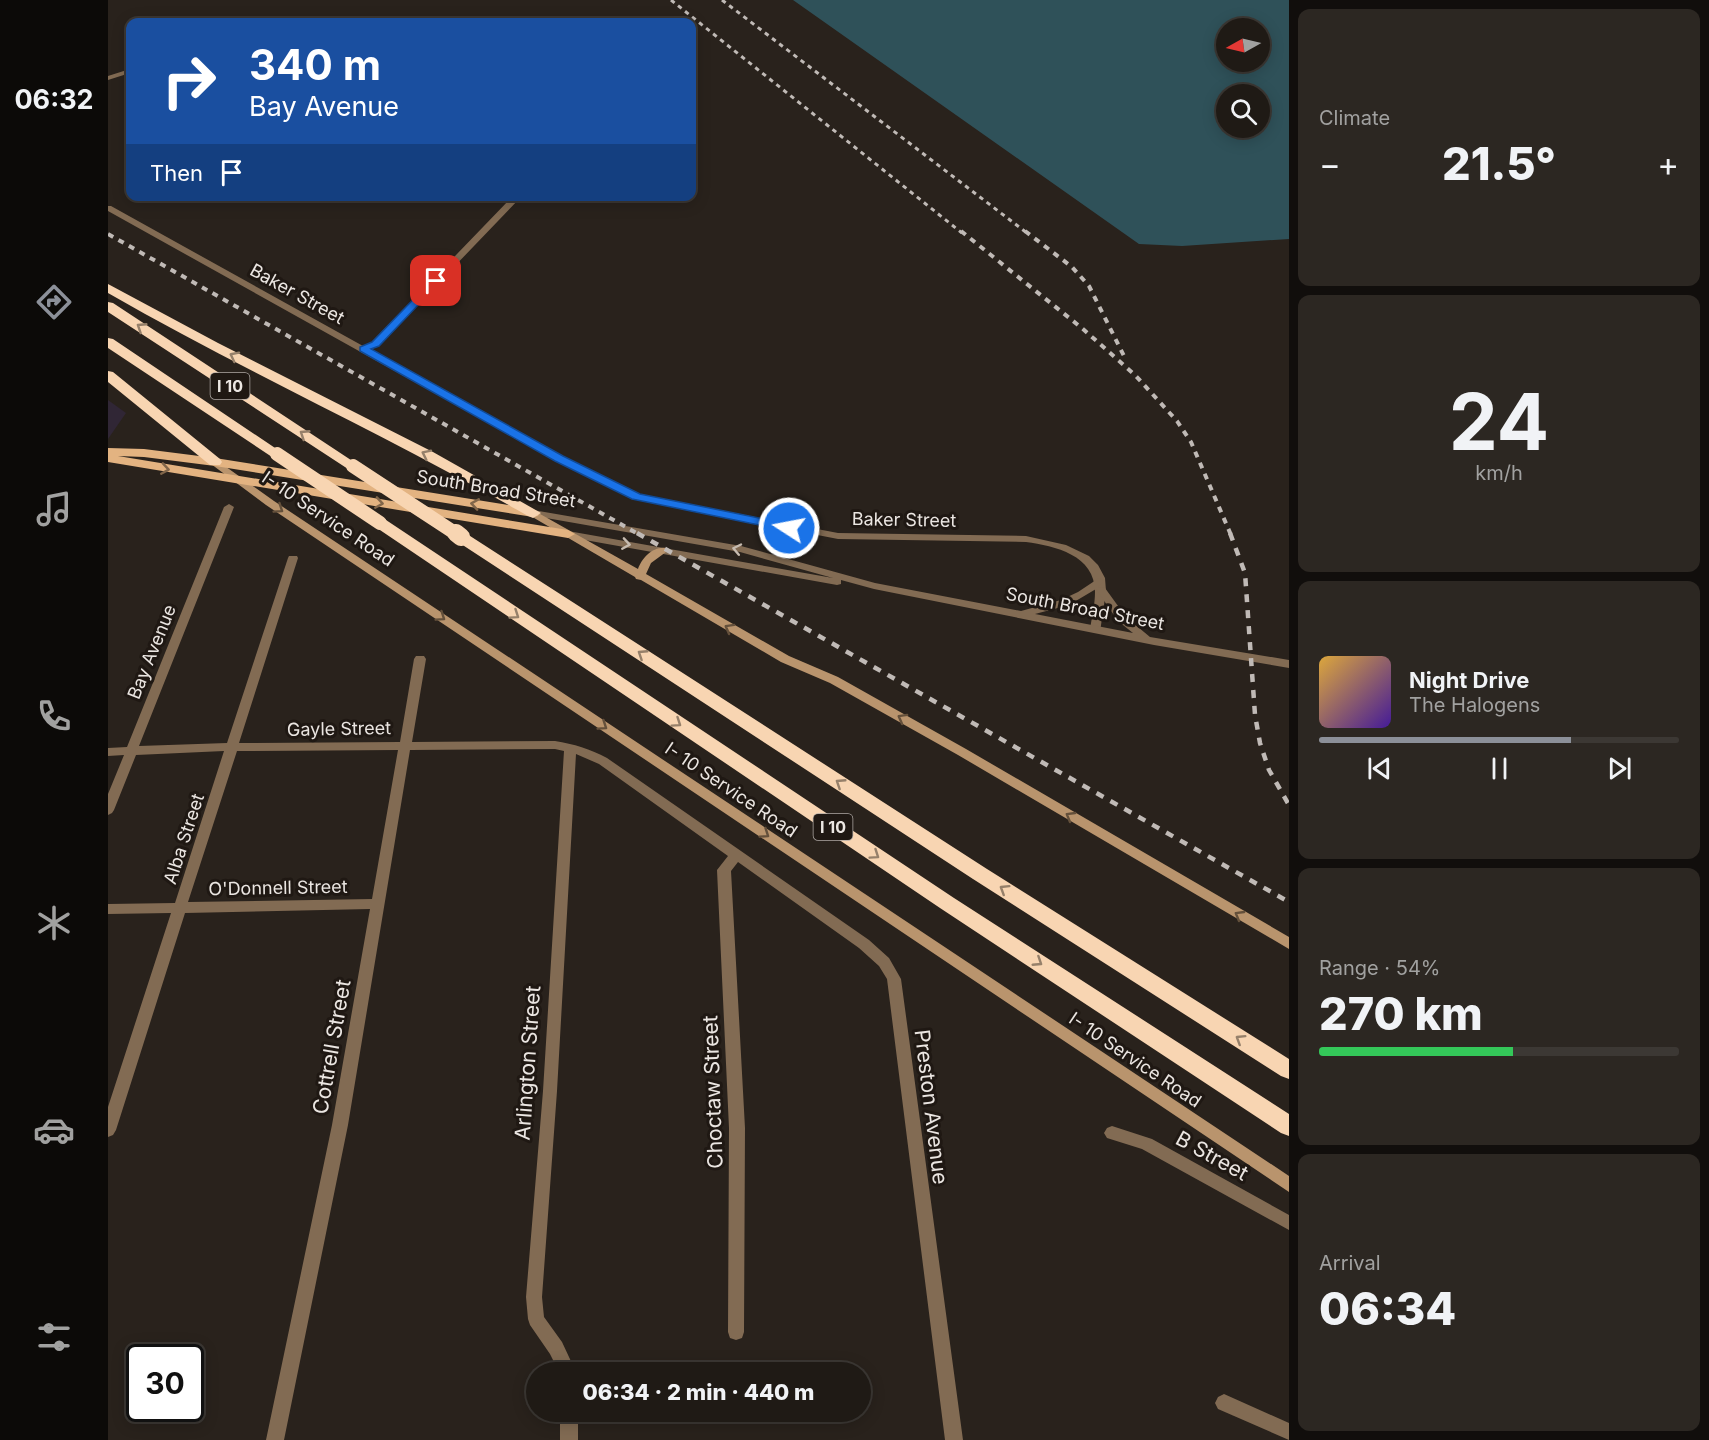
<!DOCTYPE html>
<meta charset="utf-8">
<style>
:root{--surface:#1f1a15;--page:#2c2722;--text:#f1f3f6;--muted:#a1a1a0;--line:#3c3834;--accent:#8c9099}
body{margin:0;font-family:Inter,sans-serif;background:var(--page);color:var(--text);height:100vh;display:flex;flex-direction:column;font-size:22px;white-space:nowrap}
*{box-sizing:border-box;margin:0}
p{font-size:20px;color:var(--muted)}
.icon{flex:none;width:33px;height:33px;fill:none;stroke:currentColor;stroke-width:2;stroke-linecap:round;stroke-linejoin:round}
.map{position:relative;flex:1;overflow:hidden}
.details{display:flex;flex-direction:column;gap:9px;padding:9px;background:#110e0c;width:420px}
.details>*{flex:none}
.hud{position:absolute;left:18px;top:18px;width:570px;height:183px;border-radius:12px;box-shadow:0 3px 15px #0003,0 0 0 2px var(--line);background:#1a4fa0;color:#fff;overflow:hidden}
.needle{width:39px;rotate:262deg}
.fabs{position:absolute;left:1108px;top:18px;display:grid;gap:12px}
.fabs a{display:grid;place-items:center;width:54px;height:54px;border-radius:50%;background:var(--surface);box-shadow:0 3px 15px #0003,0 0 0 2px var(--line);font-size:30px}
.speed{position:absolute;left:18px;top:1344px;display:flex;gap:12px;font-size:30px;font-weight:700;text-align:center}
.speed>*{display:grid;place-content:center;width:78px;height:78px;border-radius:50%;background:var(--surface);box-shadow:0 3px 15px #0003,0 0 0 2px var(--line);line-height:1}
.speed .limit{border:3px solid #111;border-radius:9px;background:#fff;color:#111}
.pin{position:absolute;display:grid;place-items:center;width:51px;height:51px;color:#fff;margin:-26px;border-radius:12px;box-shadow:0 3px 9px #0006}
.me{position:absolute;width:66px;margin:-33px;rotate:281deg;stroke-linejoin:round;filter:drop-shadow(0 0 4px #0008)}
.turn{display:flex;align-items:center;gap:21px;height:126px;padding:0 24px;font-size:27px}
.turn .icon{width:78px;height:78px;stroke-width:2.5}
.turn b{display:block;font-size:42px;line-height:51px}
.then{display:flex;align-items:center;height:57px;padding:0 24px;background:#0003;gap:12px;font-size:22px}
.big{font-size:45px;font-weight:800;line-height:1.1}
.details .card{flex:1;display:flex;flex-direction:column;justify-content:center;gap:9px;min-width:0;padding:0 21px;border-radius:12px;background:var(--page)}
.details .dial{align-items:center;gap:0}
.dial b{font-size:78px;line-height:1}
.song{display:flex;align-items:center;gap:18px}
.cover{width:72px;height:72px;border-radius:9px;background:linear-gradient(135deg,hsl(40 70% 55%),hsl(260 70% 35%))}
.played{height:6px;border-radius:3px;background:linear-gradient(90deg,var(--accent) 70%,var(--line) 70%)}
.keys{display:flex;justify-content:space-around;direction:ltr}
.heat{display:flex;justify-content:space-between;align-items:center;font-size:33px;direction:ltr}
.charge{height:9px;border-radius:4px;background:linear-gradient(90deg,#34c759 54%,var(--line) 0)}
.trip{position:absolute;left:418px;top:1362px;width:345px;height:60px;border-radius:30px;background:var(--surface);box-shadow:0 3px 15px #0003,0 0 0 2px var(--line);font-weight:800;line-height:60px;text-align:center}
main{display:flex;flex:1;min-height:0}
.dock{display:flex;flex-direction:column;width:108px;justify-content:space-around;align-items:center;background:#0c0a08;color:var(--muted)}
.dock .icon{width:42px;height:42px}
.dock .active{color:var(--accent)}
.dock b{font-size:27px;color:var(--text)}
.map>svg:first-child{display:block}
.commercial{fill:#302635}
.water{fill:#2f5159;fill-rule:evenodd}
.lines{fill:none;stroke-linecap:round;stroke-linejoin:round}
.minor{fill:#826b53;fill-rule:evenodd}
.tertiary{fill:#826b53;fill-rule:evenodd}
.secondary{fill:#b9946d;fill-rule:evenodd}
.primary{fill:#e3b381;fill-rule:evenodd}
.motorway{fill:#f8d5b2;fill-rule:evenodd}
.rail-far2{stroke:#c0bab6;stroke-width:3;stroke-dasharray:4.5 4.5;stroke-linecap:butt}
.rail-far1{stroke:#c0bab6;stroke-width:4;stroke-dasharray:6 6;stroke-linecap:butt}
.rail{stroke:#c0bab6;stroke-width:4.5;stroke-dasharray:8 8;stroke-linecap:butt}
.motorway-bridge-far1{stroke:#f8d5b2;stroke-width:14}
.motorway-bridge{stroke:#f8d5b2;stroke-width:18}
.oneway{stroke:#96806a}
.oneway2{stroke:#81664a}
.oneway3{stroke:#64503b}
.oneway4{stroke:#c6bbb0}
.route{fill:#1a73e8;stroke:#114b97;stroke-width:1.5}
.labels{text-anchor:middle;stroke-width:6;stroke-linejoin:round;paint-order:stroke}
.shield{fill:#1f1813;stroke:#aea8a4;stroke-width:1.5}
.shield-label{font-size:16px;font-weight:bold;fill:#ebe6e2}
.street-label{font-size:18px;fill:#ebe6e2;stroke:#1f1813}
.near-street-label{font-size:21px;fill:#ebe6e2;stroke:#1f1813}
</style>
<main>
<nav class="dock">
<b>06:32</b>
<svg class="icon active" aria-label="directions" viewBox="0 0 24 24"><path d="M12 3l9 9-9 9-9-9zM9 14v-3h6M13 9l2 2-2 2"/></svg>
<svg class="icon" aria-label="music" viewBox="0 0 24 24"><path d="M9 18V5l10-2v13"/><circle cx="6" cy="18" r="3"/><circle cx="16" cy="16" r="3"/></svg>
<svg class="icon" aria-label="phone" viewBox="0 0 24 24"><path d="M5 4h4l2 5-3 2q2 4 5 5l2-3 5 2v4C11 20 4 13 5 4z"/></svg>
<svg class="icon" aria-label="climate" viewBox="0 0 24 24"><path d="M12 3v18M4 7l16 10M4 17L20 7"/></svg>
<svg class="icon" aria-label="car" viewBox="0 0 24 24"><path d="M5 17H2v-5l4-1 3-4h7l3 4 3 1v5h-3M9 17h6M6 11h13"/><circle cx="7" cy="17" r="2"/><circle cx="17" cy="17" r="2"/></svg>
<svg class="icon" aria-label="filters" viewBox="0 0 24 24"><path d="M4 7h16M4 17h16"/><circle cx="9" cy="7" r="2"/><circle cx="15" cy="17" r="2"/></svg>
</nav>
<div class="map">
<svg width="1181" height="1440" viewBox="0 0 1181 1440">
<rect width="100%" height="100%" fill="#29221c"/>
<path class="commercial" d="M0,400l18,13 -18,26z"/>
<path class="water" d="M685,0h496v239l-107,7 -43,-2zM1119,28h33v34h-33zM1119,94h33v34h-33z"/>
<g class="lines">
<path class="minor" d="M22,69v4l-22,7v-4z
M405,196h9l-144,150 -9,4 193,107 77,38 199,38 188,3 40,9 23,11 9,9 7,13 1,13 -6,41h-8l-2,-3c2,-12 5,-25 5,-37 0,-37 -40,-46 -69,-50l-188,-3 -206,-40 -76,-38 -448,-250v-5h3l252,140 9,-4z
M121,504l5,3 -95,239 88,-3 61,-185 1,-2h8l1,2 -59,185 161,-1 14,-83 2,-3h8l2,3 -14,83 143,-1c19,3 35,8 52,17l262,182 20,18 12,21 62,461h-18l-58,-461 -8,-13 -20,-18 -121,-86 -7,9 14,257 -1,204 -2,6 -6,2 -6,-2 -2,-6 1,-204 -12,-258 11,-14 -129,-92 -23,-10 -19,337 -15,206 2,20 18,25 14,30h-17l-9,-18 -20,-29 -2,-6 -2,-22 17,-206 21,-340 -9,-2 -145,1 -62,375 -64,315h-18l66,-315 38,-216 -185,4 -69,217 -3,5 -5,2v-30l63,-194 -63,1v-10l67,-1 49,-152 -88,4 -22,55 -2,3 -4,2v-21l16,-39 -16,1v-8l19,-1 97,-240zM290,750l-26,149 -184,3 49,-151z
M1004,1126l40,13 137,76v15l-147,-81 -35,-11 -3,-5 3,-5z
M1116,1394l65,29v17l-71,-31 -3,-6 3,-6z
M452,1412h18v28h-18z"/>
<path class="tertiary" d="M425,510l208,36 134,37 146,28 40,-11 17,-8 21,-14 5,3 -6,6 7,1 21,29 24,20 139,23v8l-135,-23 -280,-56 -33,-9v4l-4,1 -269,-48 -5,-3 1,-2 4,-1 265,47 -93,-26 -211,-37 -1,-2zM988,589l22,32 15,12 -98,-19 34,-9z"/>
<path class="secondary" d="M107,459l59,42 1015,675v16l-1023,-687 -55,-41 -1,-2z
M425,510l105,59c4,-11 15,-23 28,-21l1,2 -1,2 -15,11 -5,11 143,82 49,21 128,72 323,188v12l-331,-194 -128,-72 -49,-21 -140,-82 -5,-1 -1,-2 -106,-62 -1,-2z"/>
<path class="primary" d="M0,448l36,1 71,9 318,51 6,4 -1,3 -5,1 -318,-51 -71,-9 -26,-1 450,74 7,4 -7,4 -460,-76z"/>
<path class="motorway" d="M0,284l110,59 215,109 108,61 -8,5 -5,-2c-138,-79 -282,-144 -420,-223z
M0,302l5,1 247,163 -2,3h-10l-240,-157z
M0,338l5,1 171,115 -7,4 -5,-1 -164,-109z
M0,371l5,1 107,87 2,3 -2,3h-10l-102,-83z
M272,518l6,2 568,378 335,216v22l-8,-3 -341,-225 -566,-382 -2,-3 2,-3z
M353,532l6,2 520,335 302,190v20l-8,-3 -308,-197 -518,-339 -2,-3z"/>
<path class="rail-far2" d="M563,0l291,233
M614,0l305,233"/>
<path class="rail-far1" d="M853,231l122,98 52,46 42,46 14,21 40,93
M917,231l47,36 17,19 37,74
M0,234l532,301"/>
<path class="rail" d="M529,533l652,369
M1122,533l15,40 10,142 5,28 9,27 20,35"/>
<path class="motorway-bridge-far1" d="M169,454l103,69
M245,466l105,69"/>
<path class="motorway-bridge" d="M348,533l5,4"/>
</g>
<defs><path id="oneway-chevron" d="M-2-3.5L2.5 0L-2 3.5" fill="none" stroke-width="1.6" stroke-linecap="round" stroke-linejoin="round" transform="scale(1.5)"/></defs>
<g class="oneway">
<use href="#oneway-chevron" transform="translate(33 327) rotate(-147)"/>
<use href="#oneway-chevron" transform="translate(126 356) rotate(-153)"/>
<use href="#oneway-chevron" transform="translate(196 434) rotate(-147)"/>
<use href="#oneway-chevron" transform="translate(318 454) rotate(-154)"/>
<use href="#oneway-chevron" transform="translate(407 615) rotate(34)"/>
<use href="#oneway-chevron" transform="translate(534 654) rotate(-147)"/>
<use href="#oneway-chevron" transform="translate(569 723) rotate(34)"/>
<use href="#oneway-chevron" transform="translate(732 783) rotate(-147)"/>
<use href="#oneway-chevron" transform="translate(767 855) rotate(34)"/>
<use href="#oneway-chevron" transform="translate(896 889) rotate(-148)"/>
<use href="#oneway-chevron" transform="translate(930 962) rotate(33)"/>
<use href="#oneway-chevron" transform="translate(1132 1039) rotate(-148)"/>
</g>
<g class="oneway2">
<use href="#oneway-chevron" transform="translate(57 469) rotate(9)"/>
<use href="#oneway-chevron" transform="translate(271 503) rotate(9)"/>
<use href="#oneway-chevron" transform="translate(367 504) rotate(-171)"/>
</g>
<g class="oneway3">
<use href="#oneway-chevron" transform="translate(171 509) rotate(34)"/>
<use href="#oneway-chevron" transform="translate(333 617) rotate(34)"/>
<use href="#oneway-chevron" transform="translate(621 628) rotate(-151)"/>
<use href="#oneway-chevron" transform="translate(794 718) rotate(-151)"/>
<use href="#oneway-chevron" transform="translate(495 726) rotate(34)"/>
<use href="#oneway-chevron" transform="translate(962 816) rotate(-150)"/>
<use href="#oneway-chevron" transform="translate(657 834) rotate(34)"/>
<use href="#oneway-chevron" transform="translate(1131 915) rotate(-150)"/>
</g>
<g class="oneway4">
<use href="#oneway-chevron" transform="translate(518 544) rotate(9)"/>
<use href="#oneway-chevron" transform="translate(629 549) rotate(-168)"/>
</g>
<path class="route" d="M325,279l8,2 -62,65 -8,3 192,107 77,38 149,30 6,4 -2,2 -4,1 -157,-32 -77,-38 -195,-110v-4l12,-5z"/>
<g class="labels">
<g class="shield">
<rect x="102.5" y="373" width="39" height="26" rx="4.5"/>
<rect x="705.5" y="814" width="39" height="26" rx="4.5"/>
</g>
<g class="shield-label">
<text x="122" y="392">I 10</text>
<text x="725" y="833">I 10</text>
</g>
<g class="street-label">
<text transform="translate(189 294) rotate(29)" y="6">Baker Street</text>
<text transform="translate(388 489) rotate(9)" y="6">South Broad Street</text>
<text transform="translate(220 519) rotate(34)" y="6">I- 10 Service Road</text>
<text transform="translate(796 520) rotate(1)" y="6">Baker Street</text>
<text transform="translate(977 609) rotate(11)" y="6">South Broad Street</text>
<text transform="translate(44 652) rotate(-68)" y="6">Bay Avenue</text>
<text transform="translate(231 729) rotate(-1)" y="6">Gayle Street</text>
<text transform="translate(623 790) rotate(34)" y="6">I- 10 Service Road</text>
<text transform="translate(76 839) rotate(-72)" y="6">Alba Street</text>
<text transform="translate(170 888) rotate(-1)" y="6">O'Donnell Street</text>
<text transform="translate(1027 1060) rotate(34)" y="6">I- 10 Service Road</text>
</g>
<g class="near-street-label">
<text transform="translate(224 1047) rotate(-80)" y="7">Cottrell Street</text>
<text transform="translate(420 1063) rotate(-86)" y="7">Arlington Street</text>
<text transform="translate(605 1092) rotate(-92)" y="7">Choctaw Street</text>
<text transform="translate(823 1107) rotate(83)" y="7">Preston Avenue</text>
<text transform="translate(1104 1156) rotate(29)" y="7">B Street</text>
</g>
</g>
</svg>
<div class="fabs">
<a><svg class="needle" viewBox="-14 -14 28 28"><path d="M0-13l5 13h-10z" fill="#e53935"/><path d="M0 13l5-13h-10z" fill="#a1a1a0"/></svg></a>
<a><svg class="icon" aria-label="search" viewBox="0 0 24 24"><circle cx="10" cy="10" r="6"/><path d="M15 15l6 6"/></svg></a>
</div>
<div class="speed"><div class="limit">30</div></div>
<div class="pin" style="left:328px;top:281px;background:#d93025"><svg class="icon" aria-label="arrive" viewBox="0 0 24 24"><path d="M6 21V4h12l-3 4 3 4H6"/></svg></div>
<svg class="me" style="left:681px;top:528px" viewBox="-20 -20 40 40"><circle r="17" fill="#1a73e8" stroke="#fff" stroke-width="3"/><path d="M0-11L8 9 0 5-8 9z" fill="#fff"/></svg>
<div class="trip">06:34 · 2 min · 440 m</div>
<div class="hud">
<div class="turn"><svg class="icon" aria-label="right" viewBox="0 0 24 24"><path d="M7 20v-9h11M14 6l5 5-5 5"/></svg><div><b>340 m</b>Bay Avenue</div></div>
<div class="then">Then<svg class="icon" aria-label="arrive" viewBox="0 0 24 24"><path d="M6 21V4h12l-3 4 3 4H6"/></svg></div>
</div>
</div>
<section class="details">
<div class="card"><p>Climate</p>
<div class="heat"><a>−</a><b class="big">21.5°</b><a>+</a></div>
</div>
<div class="card dial"><b>24</b><p>km/h</p></div>
<div class="card">
<div class="song"><i class="cover"></i><div><b>Night Drive</b><p>The Halogens</p></div></div>
<div class="played"></div>
<div class="keys"><svg class="icon" aria-label="previous" viewBox="0 0 24 24"><path d="M18 5L8 12l10 7zM5 5v14"/></svg><svg class="icon" aria-label="pause" viewBox="0 0 24 24"><path d="M8 5v14M16 5v14"/></svg><svg class="icon" aria-label="next" viewBox="0 0 24 24"><path d="M6 5l10 7-10 7zM19 5v14"/></svg></div>
</div>
<div class="card"><p>Range · 54%</p><b class="big">270 km</b><div class="charge"></div></div>
<div class="card"><p>Arrival</p><b class="big">06:34</b></div>
</section>
</main>
